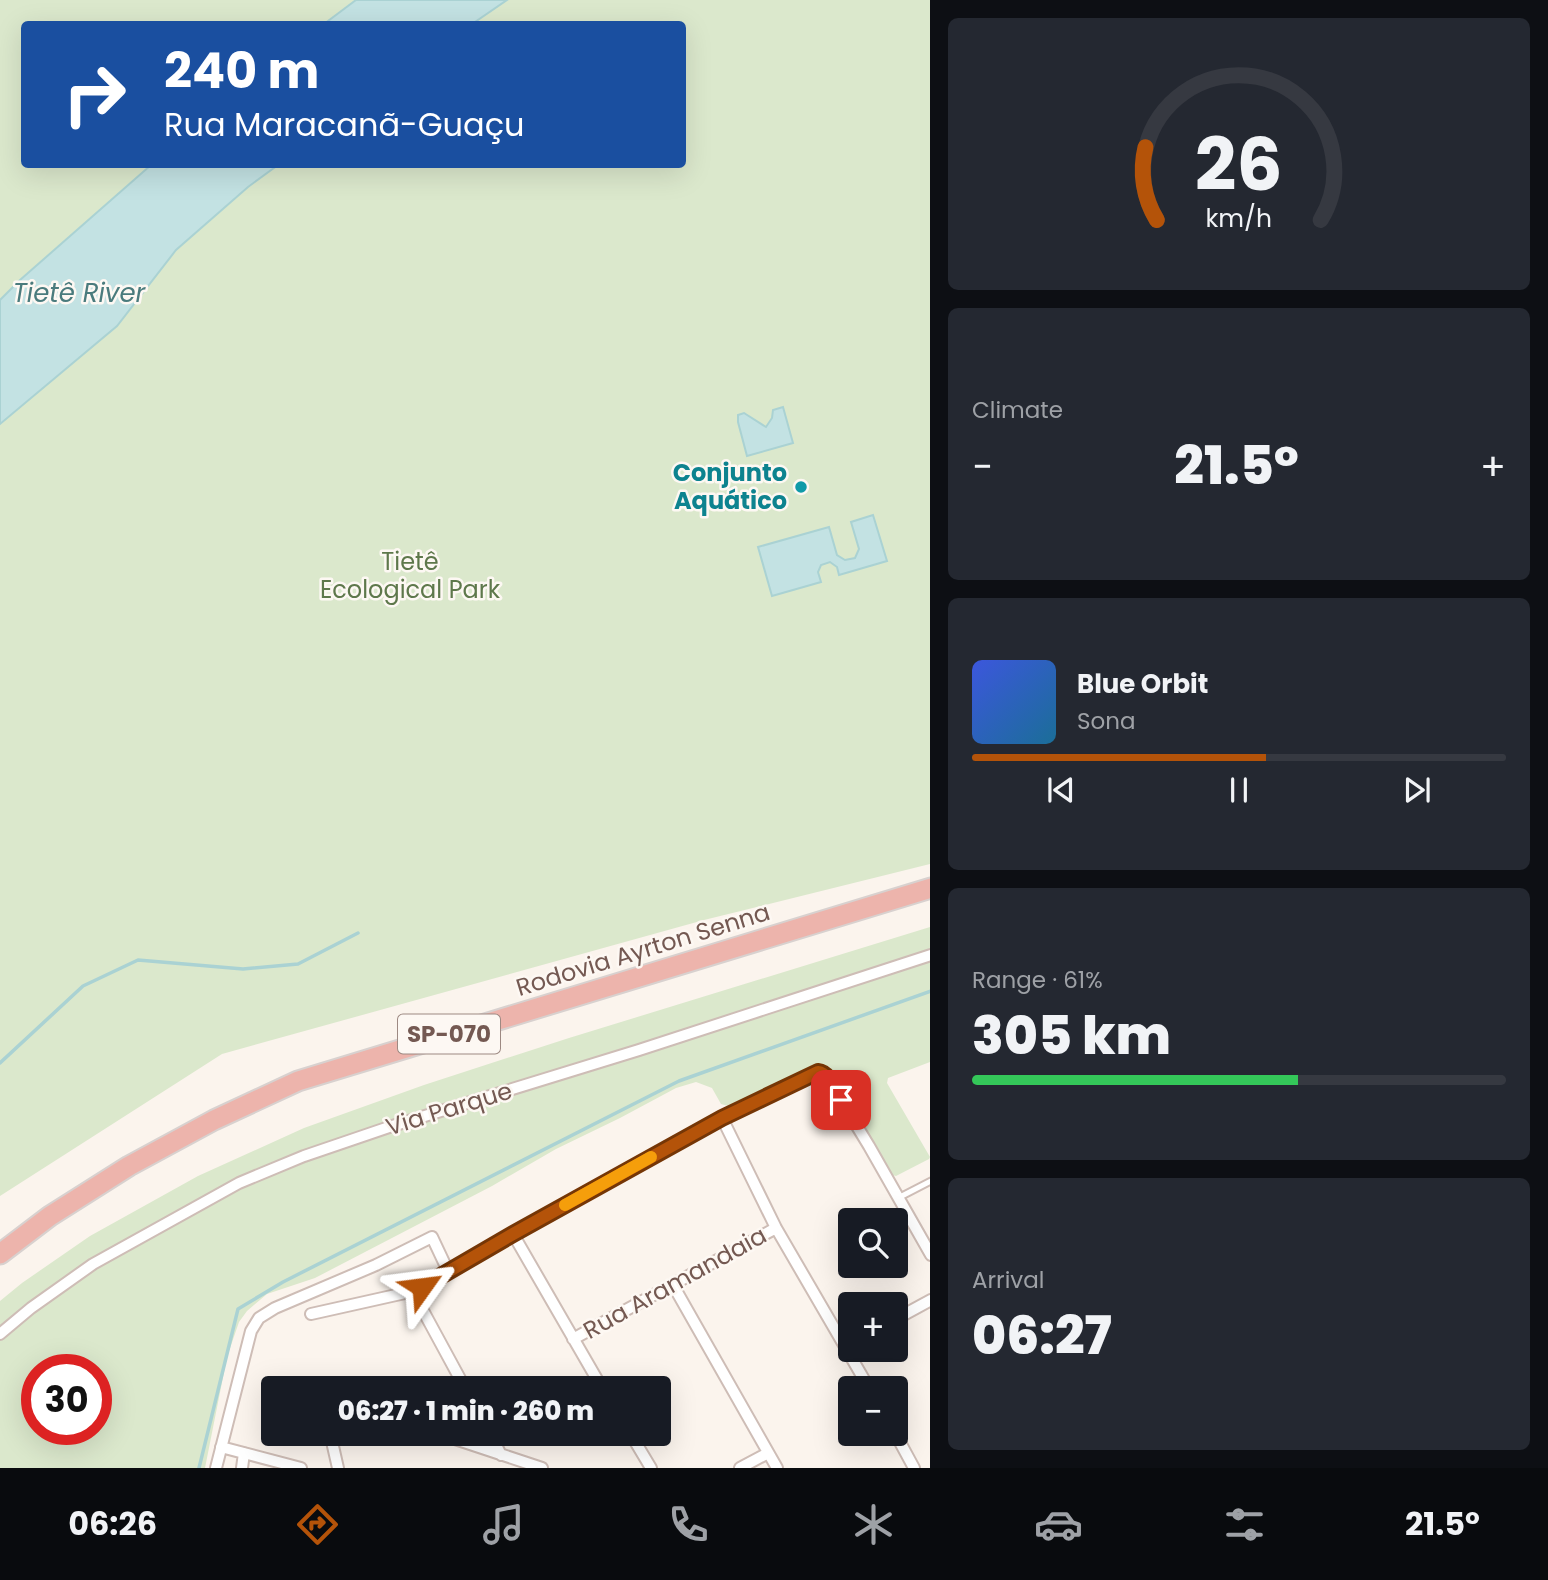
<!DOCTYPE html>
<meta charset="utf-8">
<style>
:root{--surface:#171b24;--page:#242831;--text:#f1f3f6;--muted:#9ea1a6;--line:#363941;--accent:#b45309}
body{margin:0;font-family:Poppins,sans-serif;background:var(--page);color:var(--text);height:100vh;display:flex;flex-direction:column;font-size:26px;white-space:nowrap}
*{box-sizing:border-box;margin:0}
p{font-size:23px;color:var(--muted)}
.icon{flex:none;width:38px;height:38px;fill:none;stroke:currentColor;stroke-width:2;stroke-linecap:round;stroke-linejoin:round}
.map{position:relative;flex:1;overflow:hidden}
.sheet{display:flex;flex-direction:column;gap:18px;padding:18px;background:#0d0f14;width:618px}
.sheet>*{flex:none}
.guide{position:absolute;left:21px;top:21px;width:665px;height:147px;border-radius:7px;box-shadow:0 7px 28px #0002;background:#1a4fa0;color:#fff;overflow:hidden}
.tools{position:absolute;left:838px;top:1208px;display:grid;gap:14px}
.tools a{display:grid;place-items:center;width:70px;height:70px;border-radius:7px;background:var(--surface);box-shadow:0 7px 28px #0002;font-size:35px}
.speed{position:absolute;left:21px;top:1354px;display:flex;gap:14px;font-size:35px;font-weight:700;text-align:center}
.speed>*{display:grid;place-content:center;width:91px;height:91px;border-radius:50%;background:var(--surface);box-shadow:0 7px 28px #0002;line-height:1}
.speed .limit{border:10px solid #d22;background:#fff;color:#111}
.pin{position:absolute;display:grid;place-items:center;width:60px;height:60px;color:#fff;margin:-30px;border-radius:14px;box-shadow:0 4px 10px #0006}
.me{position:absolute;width:77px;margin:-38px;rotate:59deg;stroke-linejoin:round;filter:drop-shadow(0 0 5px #0008)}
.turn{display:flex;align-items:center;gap:24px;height:147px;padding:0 28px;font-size:32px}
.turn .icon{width:91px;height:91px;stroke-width:2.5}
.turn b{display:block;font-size:49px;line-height:60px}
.big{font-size:52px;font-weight:800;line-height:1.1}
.sheet .widget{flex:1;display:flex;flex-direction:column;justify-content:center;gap:10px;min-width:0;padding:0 24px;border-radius:10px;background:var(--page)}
.sheet .dial{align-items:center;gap:0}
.dial svg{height:182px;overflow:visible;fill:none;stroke:var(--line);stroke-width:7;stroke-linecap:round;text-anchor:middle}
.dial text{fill:var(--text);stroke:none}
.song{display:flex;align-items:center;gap:21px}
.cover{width:84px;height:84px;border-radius:10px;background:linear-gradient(135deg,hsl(230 70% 55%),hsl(200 70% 35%))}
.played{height:7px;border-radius:4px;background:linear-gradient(90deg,var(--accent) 55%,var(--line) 55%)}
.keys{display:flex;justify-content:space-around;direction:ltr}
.heat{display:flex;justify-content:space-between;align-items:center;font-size:38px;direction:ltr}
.charge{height:10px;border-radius:5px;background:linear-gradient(90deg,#34c759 61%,var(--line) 0)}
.trip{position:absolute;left:261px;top:1376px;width:410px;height:70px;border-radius:7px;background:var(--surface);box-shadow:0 7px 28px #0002;font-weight:800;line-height:70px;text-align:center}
.tabs{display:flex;height:112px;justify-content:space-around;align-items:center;background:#090b0e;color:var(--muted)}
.tabs .icon{width:49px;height:49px}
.tabs .on{color:var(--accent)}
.tabs b{font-size:32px;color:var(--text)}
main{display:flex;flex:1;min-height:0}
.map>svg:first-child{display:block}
.green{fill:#dbe8cc;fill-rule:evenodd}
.water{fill:#c3e2e3;stroke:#aad2d3;stroke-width:2}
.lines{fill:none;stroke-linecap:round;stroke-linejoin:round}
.stream{stroke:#aad2d3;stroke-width:3.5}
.service-casing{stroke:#cebdb6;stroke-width:9}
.minor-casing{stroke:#cebdb6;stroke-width:14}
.motorway-casing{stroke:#d8d1cf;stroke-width:23}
.service{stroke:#fff;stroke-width:5}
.minor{stroke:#fff;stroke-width:10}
.motorway{stroke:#edb4ac;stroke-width:19}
.route-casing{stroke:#753606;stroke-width:18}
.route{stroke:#b45309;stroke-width:12}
.slow{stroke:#f59e0b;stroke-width:12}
.culture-dot{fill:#0f9aa8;stroke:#fdf8f3;stroke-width:2.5}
.labels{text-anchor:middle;stroke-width:5;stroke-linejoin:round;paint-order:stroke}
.shield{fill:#fdf8f3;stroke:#9d8982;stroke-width:2}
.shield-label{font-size:23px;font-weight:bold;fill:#745952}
.culture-label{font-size:24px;font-weight:bold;fill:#0d838f;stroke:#fdf8f3;text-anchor:end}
.park-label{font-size:24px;fill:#5e784b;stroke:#fdf8f3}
.street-label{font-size:24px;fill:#745952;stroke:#fdf8f3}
.water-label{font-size:26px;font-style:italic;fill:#4a7b7d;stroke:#fdf8f3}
</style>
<main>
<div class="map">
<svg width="931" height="1468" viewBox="0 0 931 1468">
<rect width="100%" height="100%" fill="#fbf4ed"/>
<path class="green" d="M0,0h930v864l-226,56 -482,134 -222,142zM24,24h658v140h-658z
M930,927v135l-42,16 -1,5 43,74 -1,2 -33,17 -4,-1 -62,-108 -10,-3 -14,6 -74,37 -11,-3 -9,-16 -16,-6 -20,6 -56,30 -64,31 -64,37 -177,92 -48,16 -20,17 -8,11 -12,35 -22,111h-205v-167l22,-18 68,-47 108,-60 106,-48 120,-43 145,-47zM37,1370h59v60h-59z"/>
<path class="water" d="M356,0h151l-35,24h-148z
M151,165h127l-30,22 -72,63 -59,76 -117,98v-124l20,-20z
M783,407l10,36 -46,13 -9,-34v-7l6,-2 22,14 6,-9 1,-8z
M873,515l14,46 -48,14 -2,-8 -7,-5 -9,3 -3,7 3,10 -49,14 -14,-49 71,-20 8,28 8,5 10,-2 4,-9 -8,-27z"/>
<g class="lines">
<path class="stream" d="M0,1063l83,-77 55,-26 105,9 55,-5 60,-31
M199,1468l39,-159 45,-27 396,-201 252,-90"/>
<g class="service-casing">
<path id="service" d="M898,1198l33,-17"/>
</g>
<g class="minor-casing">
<path id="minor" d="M722,1118l54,110 93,160
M513,1234l89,154
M673,1285l104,183
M311,1314l103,-23
M896,1319l35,-19
M0,1334l31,-26 62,-44 146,-81 65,-27 85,-29 250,-77 292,-95
M573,1339l203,-111
M465,1388l-45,-83 -6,-14 308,-173 96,-46 6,1 3,4 42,69 62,109
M330,1433l8,35
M437,1433l105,35
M490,1433l11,22
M630,1433l21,35
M895,1433l19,35
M221,1447l80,21
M216,1468l35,-137 8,-13 16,-10 101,-43 56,-28 16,34
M242,1468l2,-15
M740,1468l28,-15"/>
</g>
<g class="motorway-casing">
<path id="motorway" d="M0,1254l50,-38 79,-50 85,-46 84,-39 633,-193"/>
</g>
<use href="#service" class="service"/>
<use href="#minor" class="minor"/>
<use href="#motorway" class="motorway"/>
</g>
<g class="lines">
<g class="route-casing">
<path id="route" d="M422,1287l91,-53 209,-116 96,-46c11,1 17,19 23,28"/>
</g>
<use href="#route" class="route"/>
<path class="slow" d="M565,1205l86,-48"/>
</g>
<circle class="culture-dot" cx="801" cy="487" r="7"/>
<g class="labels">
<rect class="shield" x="398" y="1014.5" width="102" height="39" rx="5"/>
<g class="shield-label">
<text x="449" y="1042">SP-070</text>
</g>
<g class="culture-label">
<text x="787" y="481">Conjunto<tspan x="787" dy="28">Aquático</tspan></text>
</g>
<g class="park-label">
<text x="410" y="570">Tietê<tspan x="410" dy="28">Ecological Park</tspan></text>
</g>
<g class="street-label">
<text transform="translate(643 950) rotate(-17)" y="8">Rodovia Ayrton Senna</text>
<text transform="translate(449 1109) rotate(-17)" y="8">Via Parque</text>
<text transform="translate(675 1283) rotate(-29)" y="8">Rua Aramandaia</text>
</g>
<g class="water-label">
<text x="79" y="302">Tietê River</text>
</g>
</g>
</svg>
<div class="tools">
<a><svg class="icon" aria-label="search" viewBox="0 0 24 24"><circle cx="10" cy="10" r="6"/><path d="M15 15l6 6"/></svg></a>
<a>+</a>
<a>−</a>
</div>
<div class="speed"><div class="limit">30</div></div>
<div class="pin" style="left:841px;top:1100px;background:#d93025"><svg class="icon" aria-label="arrive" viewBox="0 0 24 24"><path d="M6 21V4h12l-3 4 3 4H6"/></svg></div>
<svg class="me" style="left:422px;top:1287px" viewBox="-20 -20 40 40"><path d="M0-17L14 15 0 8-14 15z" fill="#b45309" stroke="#fff" stroke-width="4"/></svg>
<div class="trip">06:27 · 1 min · 260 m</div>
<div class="guide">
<div class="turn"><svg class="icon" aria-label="right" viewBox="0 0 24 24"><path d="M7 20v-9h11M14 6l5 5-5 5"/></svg><div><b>240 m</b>Rua Maracanã-Guaçu</div></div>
</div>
</div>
<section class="sheet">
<div class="widget dial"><svg viewBox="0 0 100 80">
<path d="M14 69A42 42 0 1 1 86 69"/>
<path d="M14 69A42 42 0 0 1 9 37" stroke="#b45309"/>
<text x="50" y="56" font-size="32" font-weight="700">26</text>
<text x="50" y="72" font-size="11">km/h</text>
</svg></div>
<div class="widget"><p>Climate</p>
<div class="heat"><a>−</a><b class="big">21.5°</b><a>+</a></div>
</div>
<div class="widget">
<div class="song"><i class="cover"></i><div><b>Blue Orbit</b><p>Sona</p></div></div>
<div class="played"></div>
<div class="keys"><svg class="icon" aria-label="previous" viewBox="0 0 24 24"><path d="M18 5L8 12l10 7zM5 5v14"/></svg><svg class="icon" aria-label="pause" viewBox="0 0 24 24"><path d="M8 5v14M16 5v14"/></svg><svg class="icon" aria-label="next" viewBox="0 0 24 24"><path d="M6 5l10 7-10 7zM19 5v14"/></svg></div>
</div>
<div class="widget"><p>Range · 61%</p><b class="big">305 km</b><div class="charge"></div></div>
<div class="widget"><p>Arrival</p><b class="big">06:27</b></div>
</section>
</main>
<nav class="tabs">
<b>06:26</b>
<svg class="icon on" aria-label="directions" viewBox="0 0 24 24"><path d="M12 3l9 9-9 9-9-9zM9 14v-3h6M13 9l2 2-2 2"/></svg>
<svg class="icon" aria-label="music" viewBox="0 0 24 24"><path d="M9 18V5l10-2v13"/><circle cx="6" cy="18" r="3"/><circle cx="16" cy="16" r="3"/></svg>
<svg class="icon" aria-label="phone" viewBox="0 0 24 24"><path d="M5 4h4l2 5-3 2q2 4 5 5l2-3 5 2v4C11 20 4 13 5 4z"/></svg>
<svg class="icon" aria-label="climate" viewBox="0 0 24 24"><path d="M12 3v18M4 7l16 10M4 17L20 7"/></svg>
<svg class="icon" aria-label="car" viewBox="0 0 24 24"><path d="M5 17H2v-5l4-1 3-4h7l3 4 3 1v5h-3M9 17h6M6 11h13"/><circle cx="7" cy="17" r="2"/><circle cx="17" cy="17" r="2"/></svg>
<svg class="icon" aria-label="filters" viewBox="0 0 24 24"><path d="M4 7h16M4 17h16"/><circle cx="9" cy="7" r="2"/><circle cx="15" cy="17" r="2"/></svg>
<b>21.5°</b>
</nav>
